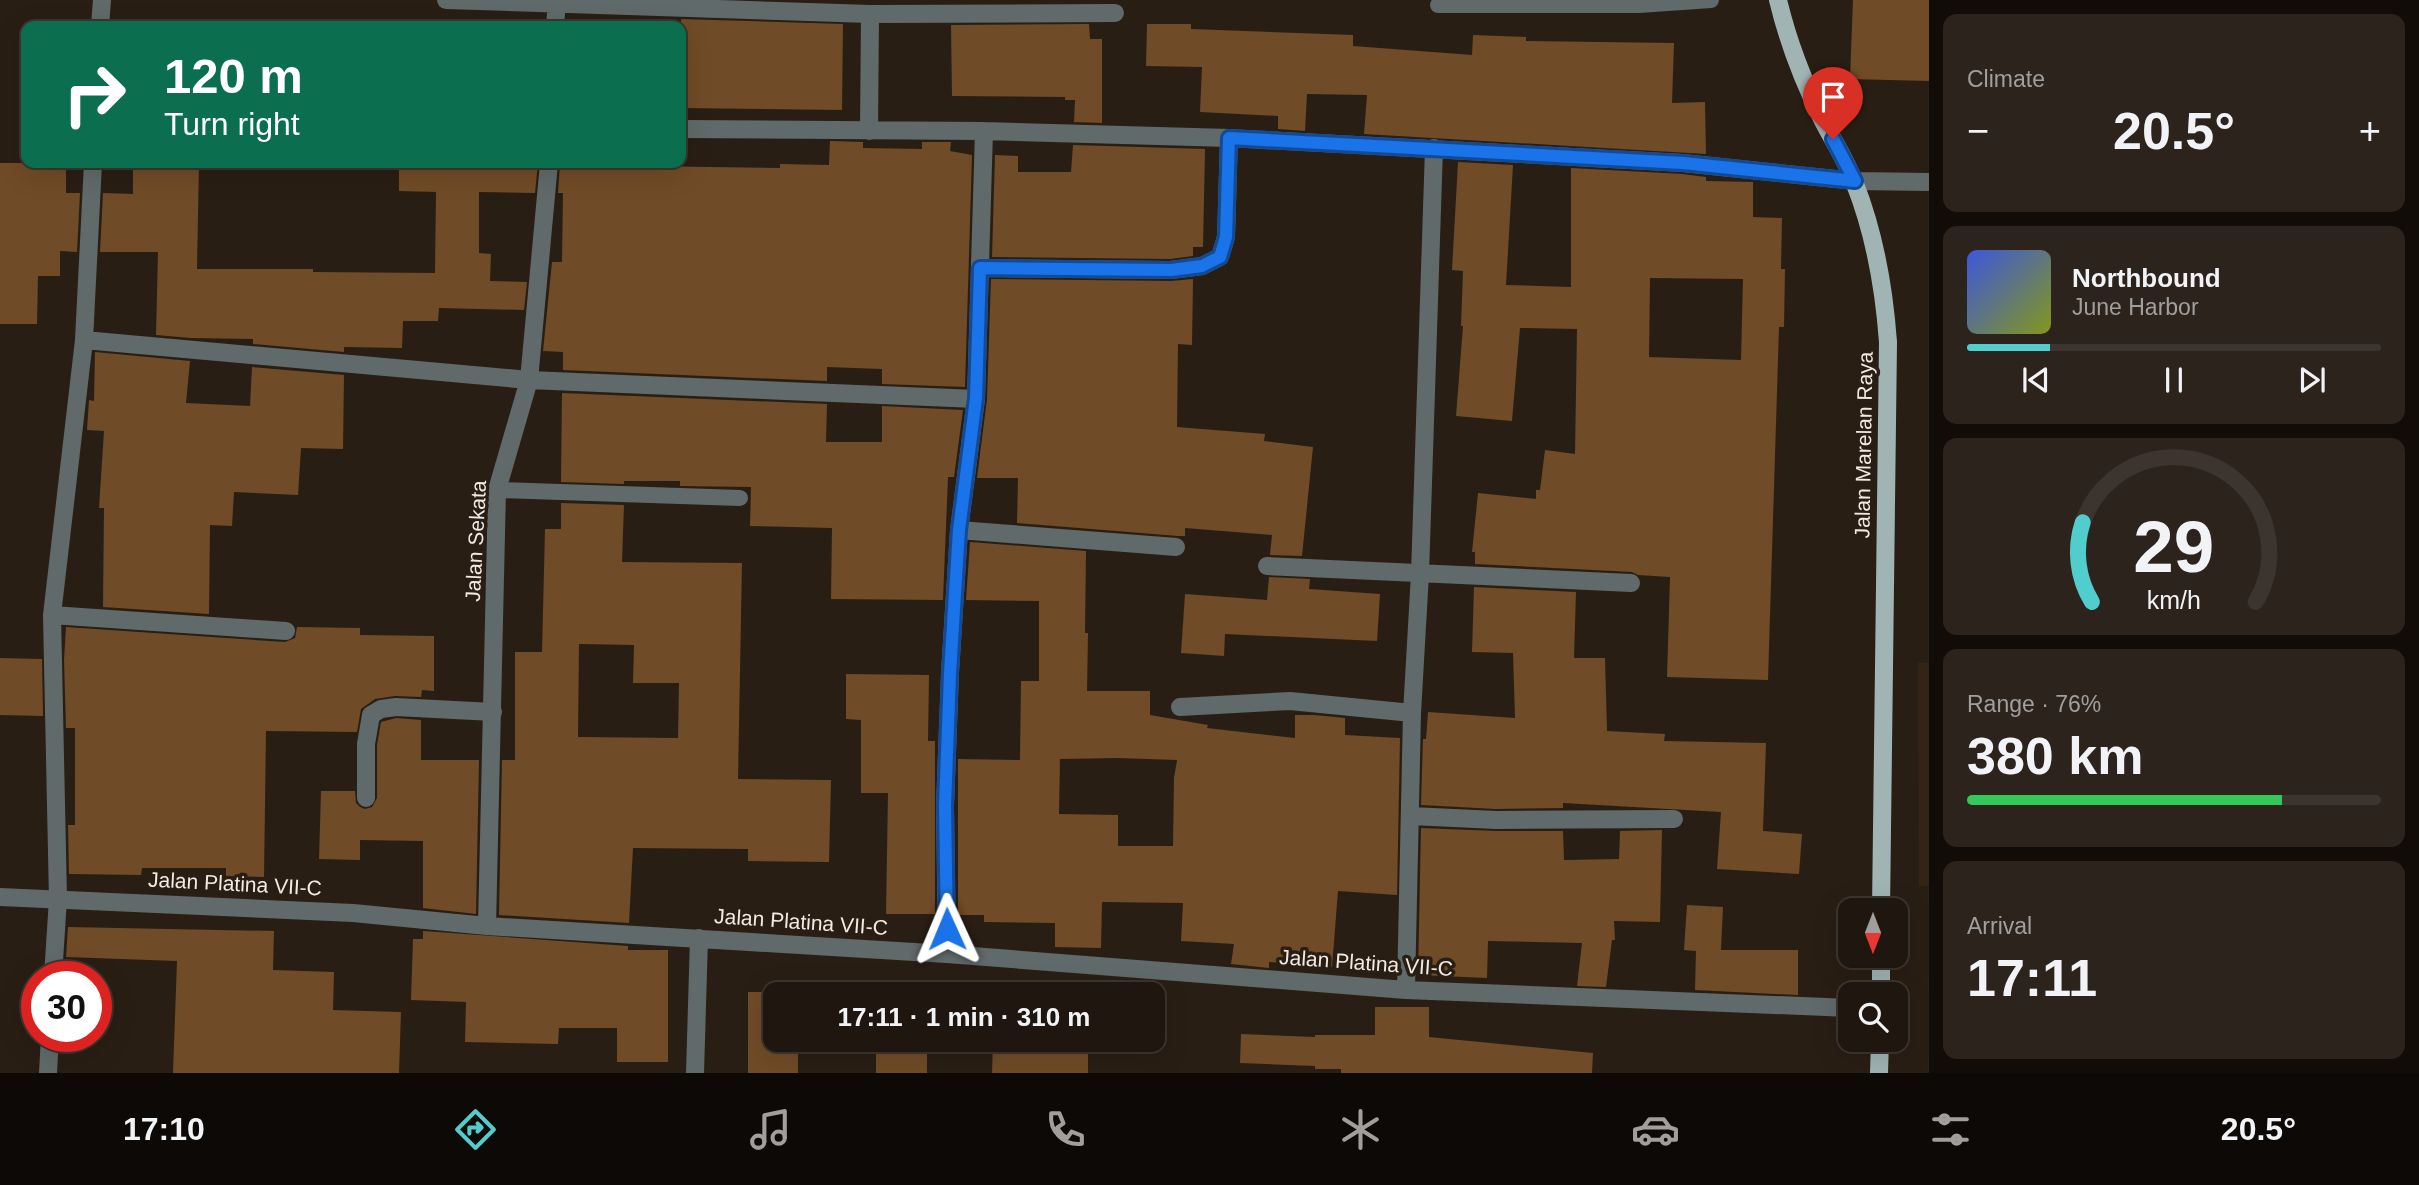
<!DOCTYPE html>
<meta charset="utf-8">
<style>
:root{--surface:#1f160f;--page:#2c231d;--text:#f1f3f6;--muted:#a19f9e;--line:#3c352f;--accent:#52cdce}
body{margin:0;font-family:Helvetica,sans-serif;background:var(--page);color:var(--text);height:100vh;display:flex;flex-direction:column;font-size:26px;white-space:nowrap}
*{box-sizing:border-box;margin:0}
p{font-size:23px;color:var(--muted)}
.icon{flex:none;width:38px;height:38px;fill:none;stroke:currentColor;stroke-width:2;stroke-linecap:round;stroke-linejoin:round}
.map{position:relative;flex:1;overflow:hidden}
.sheet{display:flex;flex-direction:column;gap:14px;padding:14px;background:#110c08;width:490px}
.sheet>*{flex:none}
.top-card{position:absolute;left:21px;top:21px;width:665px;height:147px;border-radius:14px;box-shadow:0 7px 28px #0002,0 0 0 2px var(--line);background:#0b6e4f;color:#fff;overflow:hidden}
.needle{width:46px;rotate:180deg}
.tools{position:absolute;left:1838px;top:898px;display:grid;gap:14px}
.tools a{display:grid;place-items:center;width:70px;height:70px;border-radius:14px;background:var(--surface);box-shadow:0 7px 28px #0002,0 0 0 2px var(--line);font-size:35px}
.speed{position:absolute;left:21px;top:961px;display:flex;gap:14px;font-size:35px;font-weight:700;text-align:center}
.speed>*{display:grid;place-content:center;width:91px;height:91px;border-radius:50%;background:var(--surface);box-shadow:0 7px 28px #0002,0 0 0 2px var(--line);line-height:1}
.speed .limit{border:10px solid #d22;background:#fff;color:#111}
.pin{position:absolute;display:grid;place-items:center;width:60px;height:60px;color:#fff;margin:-72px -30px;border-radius:50% 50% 50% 0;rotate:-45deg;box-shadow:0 0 7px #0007}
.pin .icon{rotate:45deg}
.me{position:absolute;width:77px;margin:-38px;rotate:359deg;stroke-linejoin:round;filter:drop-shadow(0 0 5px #0008)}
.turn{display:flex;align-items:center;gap:24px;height:147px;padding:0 28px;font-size:32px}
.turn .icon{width:91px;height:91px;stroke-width:2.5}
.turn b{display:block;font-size:49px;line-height:60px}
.big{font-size:52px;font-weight:800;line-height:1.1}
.sheet .card{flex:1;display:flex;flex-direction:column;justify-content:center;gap:10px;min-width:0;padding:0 24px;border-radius:14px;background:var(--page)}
.sheet .dial{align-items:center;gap:0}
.dial svg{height:182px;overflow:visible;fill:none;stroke:var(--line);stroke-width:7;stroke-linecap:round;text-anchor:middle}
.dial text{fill:var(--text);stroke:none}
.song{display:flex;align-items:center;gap:21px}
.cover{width:84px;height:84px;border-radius:10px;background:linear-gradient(135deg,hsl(230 70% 55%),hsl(70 70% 35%))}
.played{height:7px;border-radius:4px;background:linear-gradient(90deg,var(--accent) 20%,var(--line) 20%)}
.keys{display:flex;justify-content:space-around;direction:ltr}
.heat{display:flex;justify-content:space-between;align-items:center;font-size:38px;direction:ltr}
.charge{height:10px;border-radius:5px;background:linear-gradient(90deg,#34c759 76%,var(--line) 0)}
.trip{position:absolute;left:763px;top:982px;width:402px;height:70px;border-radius:14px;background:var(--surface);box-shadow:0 7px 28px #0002,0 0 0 2px var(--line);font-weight:800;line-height:70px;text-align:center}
.tabs{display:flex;height:112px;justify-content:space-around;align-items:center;background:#0c0906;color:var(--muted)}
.tabs .icon{width:49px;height:49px}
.tabs .active{color:var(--accent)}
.tabs b{font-size:32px;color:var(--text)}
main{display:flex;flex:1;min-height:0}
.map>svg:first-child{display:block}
.built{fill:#342415}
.building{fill:#704b27;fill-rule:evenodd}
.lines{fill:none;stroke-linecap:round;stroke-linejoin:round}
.service{stroke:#616a6a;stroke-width:16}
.minor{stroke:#616a6a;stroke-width:18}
.primary{stroke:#a1b4b4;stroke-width:18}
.route-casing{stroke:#114b97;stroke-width:18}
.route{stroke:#1a73e8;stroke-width:12}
.labels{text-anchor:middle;stroke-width:7;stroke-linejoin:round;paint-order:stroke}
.street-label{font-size:21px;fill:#f2eae3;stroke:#291e14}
</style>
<main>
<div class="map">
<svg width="1929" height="1073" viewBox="0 0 1929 1073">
<rect width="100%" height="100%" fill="#291e14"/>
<path class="built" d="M1918,662l11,1v223h-10z"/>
<path class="building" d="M1853,0h76v81l-79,-2z
M681,19l162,5 -1,86 -161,-2z
M1089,24l1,15h12v84l-28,-1 1,-22h-10v-3l-113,-1 -1,-71z
M1147,24h44v5l162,6v11l119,9 1,-20 53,2v4l148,2 -2,60 33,-1 1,52 -342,-20 3,-39 -60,-1 -2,37 -27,-2v-13l-78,-4 2,-45 -56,-1z
M830,141l33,1v6l59,1v-7h29l-1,9 22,4 -7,232 -83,-3v-15l-55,-2v14l-264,-11v-18l-20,-1 9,-89h10l1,-69h-5l2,-30h87v3l62,1 71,1v-4l49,1z
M1073,145l132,4 -2,98h-10v9l-23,3 -178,-2 3,-102 23,1v16h53z
M1458,162l55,3 -7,120 65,2v-119l111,6 24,3v4l47,1v35l29,1 -1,51h4l-1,58h-5l-11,353 -101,-3 3,-100 -32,-2 -6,-3 -157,-8v-12h-3l6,-59 58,6v-9h4l5,-40 30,4 2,-125 -57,-1 -8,93 -56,-5 7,-90h-2l2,-55 -11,-1zM1650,278l93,1 -2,81 -92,-3z
M0,163h66v30h14l-3,59 -17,-1v25h-22l-1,48h-37z
M133,163h66l-2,106h116v3l122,1 1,-81 -37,-1v-28h139l-3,30 -56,-1v61l12,1 -1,27 37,1 -3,28 -85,-2 -1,13h-35l-1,27 -58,-1v5l-91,-8v-5l-62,-1 -35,-3 2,-83h-58l3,-59 30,1z
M991,279l180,2 22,-2 -1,66 -14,-1 -1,83 88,7 -1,7 49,6 -11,109 -32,-1 2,-20 -87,-7v8h-7l-161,-13 1,-45h-41l10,-79z
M95,352l95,9 -4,42 64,3 2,-39 92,8 -1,74 -42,-1 -3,47 -64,-3 -2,34 -22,-1 -1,89 -106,-7 1,-99h-5l5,-77 -17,-1 2,-30 5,1z
M562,393l265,11 -1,38h56v-36l81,4 -9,67h-6l-5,123 -112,-1 1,-71 -82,-2 1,-39 -71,-1v-5h-56v3l-63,-2z
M561,503l63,2 -2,57 120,1 -4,216 93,1 -2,82 -81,-1v-12l-115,-1 -4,75 -130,-8 3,-155h13v-108h27l3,-123h16zM579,644l55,1 -1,38h46l-1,55 -100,-1z
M970,542l116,9 -1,82h3l-1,58h63v24l58,10 -1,3 88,10v-23h19l31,3v17l55,3 -3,157 -59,-4 -6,76 -63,-5v6l-38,-4 3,-20 -53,-3 2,-38 -81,-1 -1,46 -46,-1v-24l-71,-1v-7h-26v-156l62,1 1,-79h18v-80l-73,-1zM1118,758l59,2 -3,18 -1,68h-55v-31l-59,-1 1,-55z
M1269,577l41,2 -1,10 71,5 -3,47 -152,-7 -1,22 -43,-3 4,-59 82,6z
M1474,587l102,5 -2,66h31l2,73 58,3 -1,7 102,2 -3,88 39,3 -3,40 -82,-5 4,-57 -158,-9v5l-67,1 -75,-4 2,-66h3l2,-27 87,6 -2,-65 -41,-1z
M66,627l219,15 10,-4 2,-11 63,1v7l74,1v55l-12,-1 -1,7 -26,-1 -20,3 -14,10 -4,23 -91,-1 -2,146 -38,-1v-8h-84l-1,7 -72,-1 -1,-49h7v-97h-9l-2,-68z
M0,658l42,1 1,57 -43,-1z
M846,674l83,1 -1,66h7v173h-49l2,-121h-27v-73l-15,-1z
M396,718l25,2v40h58l-3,154 -53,-6v-67l-63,-1v20l-41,-1 2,-68h34l1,12 4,4 5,2 7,-2 5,-9v-53l4,-23z
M1421,828l75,3h67l1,29 55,-1 1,-28 42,-1 -2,92 -46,-1 1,19h-3l-6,47 -29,-1 5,-43 -94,-2 -1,37 -69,-3z
M1687,905l36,2 -2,43h77v45l-103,-5 1,-39 -12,-1z
M68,927l206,4 -1,39 61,2 -1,38 68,2 -2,61h-226l4,-112 -111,-4z
M423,931l205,15v4h40v112h-51v-34h-58l-1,16 -93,-2 1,-40 -55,-2 2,-61h10z
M748,992h50v2h-23v46h23v33h-50z
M1375,1007h54v30l164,16 -1,20h-251v-4h-26v-3l-75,-3 1,-29 74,3v-2h60z
M876,1040h51v33h-51z
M993,1040h95v33h-96z"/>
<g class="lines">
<path class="service" d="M1438,5h201l72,-5
M497,490l243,8"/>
<path class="minor" d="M446,0l424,14 245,-1
M100,26l2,-26
M555,26l2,-26
M681,129l303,2 245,7 454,25 172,18 74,1
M869,131l1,-117
M980,268l191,2 31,-4 18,-9 6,-20 3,-99
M84,340l445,40 447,19
M959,530l217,17
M1267,566l364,17
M52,615l234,16
M1180,707l110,-6 122,12
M366,798v-54l5,-29 10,-6 15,-2 97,5
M1411,816l85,4 178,-1
M0,897l353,16 134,13 460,28 459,36 444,18
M487,926l10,-436 32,-110 20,-217
M947,954l-2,-148 5,-133 9,-143 17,-131 8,-268
M53,976l5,-77 -6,-284 32,-275 9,-177
M1406,990l6,-277 8,-139 14,-426
M48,1073l2,-37
M695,1073l4,-135"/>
<path class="primary" d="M1778,0c10,42 26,83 45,121 11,21 24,41 32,63 20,51 29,103 33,158l-7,568
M1881,994v-38
M1879,1073l1,-33"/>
</g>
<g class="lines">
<g class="route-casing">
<path id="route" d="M947,929l-2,-123 5,-133 9,-143 17,-132 4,-130 191,2 31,-4 18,-9 6,-20 3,-99 454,25 172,18 -22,-42"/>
</g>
<use href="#route" class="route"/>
</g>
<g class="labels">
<g class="street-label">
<text transform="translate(1864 445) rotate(-89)" y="7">Jalan Marelan Raya</text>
<text transform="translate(476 541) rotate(-87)" y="7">Jalan Sekata</text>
<text transform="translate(235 884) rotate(3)" y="7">Jalan Platina VII-C</text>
<text transform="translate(801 922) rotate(4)" y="7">Jalan Platina VII-C</text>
<text transform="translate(1366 963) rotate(4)" y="7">Jalan Platina VII-C</text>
</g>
</g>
</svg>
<div class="tools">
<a><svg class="needle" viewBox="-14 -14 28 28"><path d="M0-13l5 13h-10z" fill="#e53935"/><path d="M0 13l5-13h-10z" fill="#a19f9e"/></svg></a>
<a><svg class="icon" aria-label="search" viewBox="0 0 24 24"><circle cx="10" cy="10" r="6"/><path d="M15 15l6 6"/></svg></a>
</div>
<div class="speed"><div class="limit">30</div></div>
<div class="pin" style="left:1833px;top:139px;background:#d93025"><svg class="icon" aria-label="arrive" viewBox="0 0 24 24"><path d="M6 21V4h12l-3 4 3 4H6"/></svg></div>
<svg class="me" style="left:947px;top:929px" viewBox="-20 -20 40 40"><path d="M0-17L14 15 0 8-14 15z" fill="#1a73e8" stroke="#fff" stroke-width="4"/></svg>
<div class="trip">17:11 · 1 min · 310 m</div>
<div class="top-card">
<div class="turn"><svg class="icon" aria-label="right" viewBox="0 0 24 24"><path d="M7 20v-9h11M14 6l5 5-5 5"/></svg><div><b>120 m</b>Turn right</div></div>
</div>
</div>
<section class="sheet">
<div class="card"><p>Climate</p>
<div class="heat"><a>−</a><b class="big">20.5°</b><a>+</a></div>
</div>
<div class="card">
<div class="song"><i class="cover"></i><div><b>Northbound</b><p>June Harbor</p></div></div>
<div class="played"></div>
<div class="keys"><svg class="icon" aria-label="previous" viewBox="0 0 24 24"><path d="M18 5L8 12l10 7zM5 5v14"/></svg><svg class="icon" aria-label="pause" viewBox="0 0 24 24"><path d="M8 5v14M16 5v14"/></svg><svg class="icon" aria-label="next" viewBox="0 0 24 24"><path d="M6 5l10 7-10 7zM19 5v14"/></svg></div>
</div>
<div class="card dial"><svg viewBox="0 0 100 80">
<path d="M14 69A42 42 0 1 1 86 69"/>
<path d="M14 69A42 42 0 0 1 10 34" stroke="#52cdce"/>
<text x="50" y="56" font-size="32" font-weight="700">29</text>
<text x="50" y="72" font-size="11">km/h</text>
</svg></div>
<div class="card"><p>Range · 76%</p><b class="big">380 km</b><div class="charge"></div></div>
<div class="card"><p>Arrival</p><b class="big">17:11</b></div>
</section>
</main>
<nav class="tabs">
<b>17:10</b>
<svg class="icon active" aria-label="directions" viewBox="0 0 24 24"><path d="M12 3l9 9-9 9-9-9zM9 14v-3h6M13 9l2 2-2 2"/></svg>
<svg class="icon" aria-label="music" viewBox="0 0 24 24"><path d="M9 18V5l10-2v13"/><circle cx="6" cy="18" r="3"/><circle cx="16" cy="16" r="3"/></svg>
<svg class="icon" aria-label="phone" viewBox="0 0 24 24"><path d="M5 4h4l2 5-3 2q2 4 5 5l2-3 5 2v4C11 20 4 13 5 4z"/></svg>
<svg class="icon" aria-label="climate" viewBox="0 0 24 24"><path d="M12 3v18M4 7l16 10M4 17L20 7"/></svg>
<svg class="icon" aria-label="car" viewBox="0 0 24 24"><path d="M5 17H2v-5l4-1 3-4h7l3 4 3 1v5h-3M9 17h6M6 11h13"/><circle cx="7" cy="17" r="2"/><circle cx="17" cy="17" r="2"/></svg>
<svg class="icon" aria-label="filters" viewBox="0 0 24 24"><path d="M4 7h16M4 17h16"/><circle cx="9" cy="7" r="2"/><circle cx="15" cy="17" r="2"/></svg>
<b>20.5°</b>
</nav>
